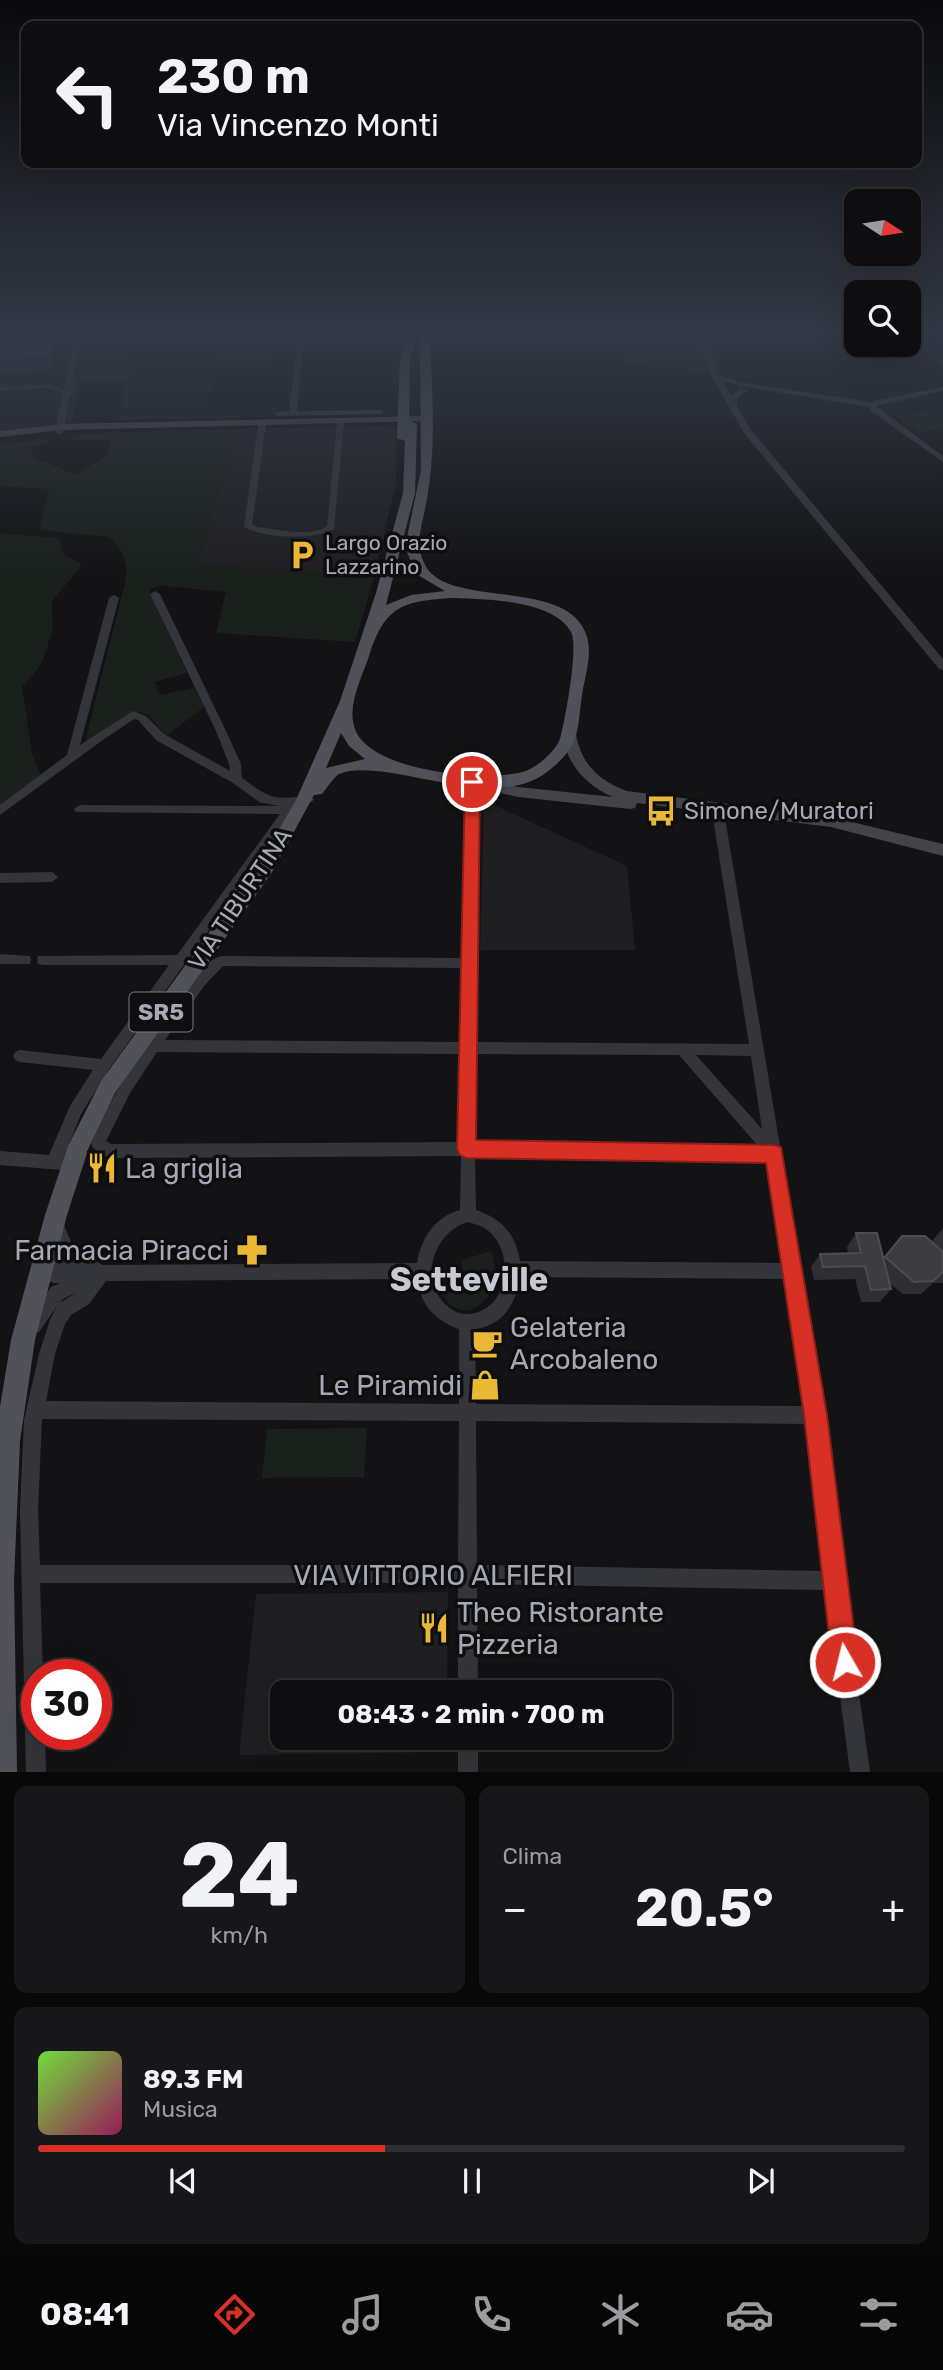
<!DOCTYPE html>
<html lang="it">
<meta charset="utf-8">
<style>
:root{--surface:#0e0e10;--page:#171719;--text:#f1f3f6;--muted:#9b9c9f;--line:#2e2e30;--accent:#d93025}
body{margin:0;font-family:Rubik,sans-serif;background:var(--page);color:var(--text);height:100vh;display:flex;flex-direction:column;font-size:26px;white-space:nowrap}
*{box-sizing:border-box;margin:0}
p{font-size:23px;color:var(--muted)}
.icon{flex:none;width:38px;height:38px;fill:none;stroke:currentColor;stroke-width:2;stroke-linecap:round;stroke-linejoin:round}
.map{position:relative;height:1772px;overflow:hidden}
.drawer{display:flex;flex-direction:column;gap:14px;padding:14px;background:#080809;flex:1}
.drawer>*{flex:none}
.guide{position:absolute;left:21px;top:21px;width:901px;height:147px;border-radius:14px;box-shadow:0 7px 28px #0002,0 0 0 2px var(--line);background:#0e0e10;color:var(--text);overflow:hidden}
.needle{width:46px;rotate:102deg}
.fabs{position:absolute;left:844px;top:189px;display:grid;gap:14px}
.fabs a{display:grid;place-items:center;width:77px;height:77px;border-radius:14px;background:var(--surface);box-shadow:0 7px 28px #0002,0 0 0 2px var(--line);font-size:35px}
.speed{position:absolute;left:21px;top:1659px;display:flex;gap:14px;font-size:35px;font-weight:700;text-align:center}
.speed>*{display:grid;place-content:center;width:91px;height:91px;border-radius:50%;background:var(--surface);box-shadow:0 7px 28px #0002,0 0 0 2px var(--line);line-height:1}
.speed .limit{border:10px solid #d22;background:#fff;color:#111}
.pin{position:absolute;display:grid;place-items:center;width:60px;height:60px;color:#fff;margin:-30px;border:4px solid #fff;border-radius:50%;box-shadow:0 2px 7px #0007}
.me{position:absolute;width:77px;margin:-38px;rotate:352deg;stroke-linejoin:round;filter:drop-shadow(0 0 5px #0008)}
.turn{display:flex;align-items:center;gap:24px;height:147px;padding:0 21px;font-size:32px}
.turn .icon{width:91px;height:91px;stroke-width:2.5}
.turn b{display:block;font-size:49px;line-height:60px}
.big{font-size:52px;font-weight:700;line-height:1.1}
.drawer .widget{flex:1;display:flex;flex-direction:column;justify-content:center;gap:10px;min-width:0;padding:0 24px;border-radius:14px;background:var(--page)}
.drawer .dial{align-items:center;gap:0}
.dial b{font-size:91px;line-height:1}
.song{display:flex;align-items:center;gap:21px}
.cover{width:84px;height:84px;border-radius:10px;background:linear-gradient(135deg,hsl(100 70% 55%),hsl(330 70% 35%))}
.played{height:7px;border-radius:4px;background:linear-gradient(90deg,var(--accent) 40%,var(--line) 40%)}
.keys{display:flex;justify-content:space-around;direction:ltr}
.heat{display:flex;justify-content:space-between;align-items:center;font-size:38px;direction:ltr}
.drawer .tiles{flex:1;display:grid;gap:14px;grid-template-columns:1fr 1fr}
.widget:last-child{grid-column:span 2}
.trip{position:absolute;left:270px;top:1680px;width:402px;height:70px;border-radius:14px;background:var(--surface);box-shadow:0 7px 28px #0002,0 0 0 2px var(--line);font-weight:700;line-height:70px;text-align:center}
.menu{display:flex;height:112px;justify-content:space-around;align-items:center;background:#060606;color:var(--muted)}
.menu .icon{width:49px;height:49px}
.menu .active{color:var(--accent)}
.menu b{font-size:32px;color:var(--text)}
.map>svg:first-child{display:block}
.built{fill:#1f1f22}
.green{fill:#1a201b}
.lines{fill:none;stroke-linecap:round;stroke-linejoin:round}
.stream{stroke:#2a3138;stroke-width:2}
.minor{fill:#34353a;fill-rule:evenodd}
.tertiary{fill:#34353a;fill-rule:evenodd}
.secondary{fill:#43444a;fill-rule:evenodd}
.primary{fill:#515259;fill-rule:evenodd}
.wall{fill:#2f2f33}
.shaded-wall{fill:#1e1e21}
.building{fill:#3c3c41;stroke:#4c4d53;stroke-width:2}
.route{fill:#d93025;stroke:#8d1f18;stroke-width:2}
.labels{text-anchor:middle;stroke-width:7;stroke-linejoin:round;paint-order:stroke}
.far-poi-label{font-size:21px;fill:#a5a9b5;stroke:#0e0e10;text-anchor:start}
.shield{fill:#0e0e10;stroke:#787a84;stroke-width:2}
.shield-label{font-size:23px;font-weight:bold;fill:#a5a9b5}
.poi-label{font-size:24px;fill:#a5a9b5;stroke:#0e0e10;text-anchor:start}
.street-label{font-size:24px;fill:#a5a9b5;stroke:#0e0e10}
.near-poi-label{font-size:28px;fill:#a5a9b5;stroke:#0e0e10;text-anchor:start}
.near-street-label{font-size:28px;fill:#a5a9b5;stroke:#0e0e10}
.near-quarter-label{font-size:33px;font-weight:bold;fill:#c6c9d1;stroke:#0e0e10}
</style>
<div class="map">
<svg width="943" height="1772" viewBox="0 0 943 1772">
<rect width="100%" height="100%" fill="#131315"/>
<path class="built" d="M0,335h131l-8,19 9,19 -7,6 -46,3 -6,40 -73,9z
M646,335h96l4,18 -31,1 9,19 -102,-9 11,-27 12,2z
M273,341l-3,20 -53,1 4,-17z
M387,426l10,6 -1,51 -22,95 -178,-14 41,-135z
M484,794l10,11 133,61 8,84h-155z
M448,1592l-1,100h-165v46h165v14l-208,3 17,-161z"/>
<path class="green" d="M131,335h144l-2,6 -53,2 -13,64 69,-1 -2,11 -155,3 6,-41 7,-6 -9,-19z
M943,407v21l-24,5 -22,-16z
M237,429l-41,135 178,14 -19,64 -139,-9 10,-41 -63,-6 -14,3 38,84 -32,9 5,13 34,-7 10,19 -38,29 -17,-21 -10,-3 -55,34 43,-171c-1,-15 -4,-25 -18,-38l-70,-7 10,-41 -49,-3v-42l47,-5 4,3 -21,5 4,11 41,16 31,-17 6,-17h-46l12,-6z
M0,533l56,5 4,3 4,14 16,8 1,4 -29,34 1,28 -9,28 -6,12 -16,18 10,66 9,25 -41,30z
M491,1251c19,42 -28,86 -51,39l23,-8 -1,-22z
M367,1428l-3,49 -102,1 5,-49z"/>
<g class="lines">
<path class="stream" d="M908,339l35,23"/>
<path class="minor" d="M75,335h6l-10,56 2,2 -3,2 -7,37 -4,2 -4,-2 8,-39 -15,-5 -48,3v-4l49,-3 15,5z
M298,335h6l-7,76 83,-1h3v4l-107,2v-4l13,-1z
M712,373l29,9 130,20 5,-2 67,-13v4l-67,15 67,50v6l-72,-51 -2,-4 -130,-21 -27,-9z
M741,388l7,2 -11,9 -1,11h-6l-1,-12z
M337,421l7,2 -10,106c-19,12 -71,9 -90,-2l14,-102 4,-2 4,2 -14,99 4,3c21,2 52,11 71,-1z
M155,591l5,3 66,137 15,33 1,14c27,20 33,23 66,17l6,4 -2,3 -13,3 -190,264 -28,45 -17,43 3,1 2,5 -2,5 -5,2 -62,-5v-14l49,4 21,-49 23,-36 -73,-8 -5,-2 -2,-4 2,-4 5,-2 81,9 68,-94h-126l-5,-1 -1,-4 1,-4 139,-1 103,-141 -204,-2 -2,-3 6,-4 199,1 -20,-4 -26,-19 -77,-43 -18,-20 -4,-1 -34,23 -100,73v-10l67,-50 42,-157 5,-3 5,3 -39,147 53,-34 13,5 18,18 66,37 -1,-7 -13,-33 -66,-137z
M473,779l6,4 -4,259 274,2 -37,-232 6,-4 6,4 101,603 18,166 27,191h-20l-24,-182 -349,-6 1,108h-20v-109h-418l3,92h-6v59h8l1,38h-20l-6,-262 4,-90 15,-66 11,-34 7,-14 -18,26 -6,2 -6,-2 -2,-6 26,-39 9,-4h-6l-20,-7 -2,-6 2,-6 27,-9c-6,-9 -14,-24 -9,-35l5,-3 5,3 10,24 12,11 19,10 314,-2c4,-25 18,-46 43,-53l1,-54 -352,2 -16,-10 -2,-5c22,-52 53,-96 87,-141 11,-16 23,-39 43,-46l241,2 5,-175zM223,966l238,2v74l-296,-2 40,-55zM157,1052l304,2v88l-350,2 -5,-3 24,-48zM475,1054l204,1 80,92 -284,-5zM696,1055l55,1 11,73zM475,1156l292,5 16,102 -263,-2c-4,-27 -19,-43 -44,-51zM468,1222c5,2 11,3 15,5 36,22 26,89 -19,87 -8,-1 -14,-5 -19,-10 -26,-26 -11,-72 23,-82zM520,1277l266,2 20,127 -330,-2 -1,-75c29,-4 41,-26 45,-52zM417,1279c3,25 18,42 42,50v75l-413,-3 9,-47 10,-30 6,-9 18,-11 17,-23zM77,1292l-17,11 3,-4zM42,1419l417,2 -1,144h-418l-2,-55zM476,1421l332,3 16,147 -347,-6z
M52,872l6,5 -6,5 -52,1v-10z
M0,954l30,2 1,4 -1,4h-30z
M458,1738h20v34h-20z"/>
<path class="tertiary" d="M693,335h8l18,40 32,55 192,229v11l-4,-1 -195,-236 -33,-58z"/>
<path class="secondary" d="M426,416l4,1v4l-369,9 -61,7v-6l61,-7z
M569,729l7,5c5,30 23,47 51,57l204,26 112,27v12l-112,-29 -194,-24 -2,5 -5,1 -112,-12 -41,-9 -2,-4 7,-5 36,8 95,10c-28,-12 -46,-33 -51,-63z"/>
<path class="primary" d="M408,335h10l-8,23 -1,63 8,3 -2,69 -29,112 25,-10 34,-4 -29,-17 -11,-27 16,-77 -1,-135h10c2,56 7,114 -4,169 -4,22 -12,40 -1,61 23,45 145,11 162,72 5,17 -1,36 -4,52 -7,42 0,55 -36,83 -43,34 -122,3 -171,-1 -12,-1 -26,-2 -37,3 -6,4 -12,14 -17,20l-8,1 -43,79 -156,219 -26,54 -22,68 -32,125 -15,101 -6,140 3,191h-17v-365l11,-67 34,-125 23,-69 33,-65 158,-217 37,-64 44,-99 36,-108 27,-100 2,-52 -8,-3 3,-80zM449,598c33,1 104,1 122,34 8,14 -6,89 -11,107 -5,13 -22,27 -34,32 -38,12 -156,1 -171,-42 -9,-24 8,-53 15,-76 16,-47 32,-51 79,-55zM341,733l8,13 16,13 -39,9z"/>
</g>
<path class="wall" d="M0,335h65l2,5 -4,9 -5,1 -4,20 -54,4z
M943,1228v55h-10l-12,11h-18l-14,-11 2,6 -11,13h-19l-6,-23 -41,1 -3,-13 9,-13 28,-1 -1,-6 9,-14 27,26 19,-23 30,5z"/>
<path class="shaded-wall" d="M53,335l5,15 -4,20 -5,-17z
M59,335h6l2,5 -4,9z"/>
<path class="building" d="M0,335h53l-4,18 -49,4z
M856,1233h21l14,56 -20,1 -6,-24 -42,1 -3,-13 41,-1z
M902,1236h23l18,16v20l-10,9 -19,1 -29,-25z"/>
<linearGradient id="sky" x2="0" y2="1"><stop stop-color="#0a0a0c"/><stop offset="0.57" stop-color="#333946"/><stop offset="1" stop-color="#333946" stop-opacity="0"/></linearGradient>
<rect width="943" height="583" fill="url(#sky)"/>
<path class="route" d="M472,777l8,5 -4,358 298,5 7,2 46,268 31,247 -4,9 -9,4 -9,-4 -4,-9 -28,-247 -38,-252 -300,-5 -6,-3 -3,-6 8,-367z"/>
<defs>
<g id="parking-bare" transform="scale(2.415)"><path d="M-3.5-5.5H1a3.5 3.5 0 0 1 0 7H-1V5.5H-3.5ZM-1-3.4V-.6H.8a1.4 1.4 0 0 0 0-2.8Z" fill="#eab736" stroke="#0e0e10" stroke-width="2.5" paint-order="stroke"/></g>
<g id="bus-bare" transform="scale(2.415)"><path d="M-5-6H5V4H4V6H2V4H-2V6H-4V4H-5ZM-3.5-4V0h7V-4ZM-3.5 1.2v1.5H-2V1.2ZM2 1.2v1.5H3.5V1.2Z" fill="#eab736" stroke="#0e0e10" stroke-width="2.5" paint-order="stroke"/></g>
<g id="restaurant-bare" transform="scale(2.415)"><path d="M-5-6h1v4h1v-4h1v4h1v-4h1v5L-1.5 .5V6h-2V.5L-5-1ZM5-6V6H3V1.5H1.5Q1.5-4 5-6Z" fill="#eab736" stroke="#0e0e10" stroke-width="2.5" paint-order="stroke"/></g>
<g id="pharmacy-bare" transform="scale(2.415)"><path d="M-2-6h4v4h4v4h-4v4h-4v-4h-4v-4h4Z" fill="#eab736" stroke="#0e0e10" stroke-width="2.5" paint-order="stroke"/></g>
<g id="cafe-bare" transform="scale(2.415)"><path d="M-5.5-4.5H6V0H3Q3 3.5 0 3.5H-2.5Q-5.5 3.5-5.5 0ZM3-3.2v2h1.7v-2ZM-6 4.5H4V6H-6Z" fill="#eab736" stroke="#0e0e10" stroke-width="2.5" paint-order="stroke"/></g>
<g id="shop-bare" transform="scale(2.415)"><path d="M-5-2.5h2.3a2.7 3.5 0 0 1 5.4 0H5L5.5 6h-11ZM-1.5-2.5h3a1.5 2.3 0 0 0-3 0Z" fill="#eab736" stroke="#0e0e10" stroke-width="2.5" paint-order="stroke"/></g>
</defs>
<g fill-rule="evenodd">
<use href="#parking-bare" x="302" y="555"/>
<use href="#bus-bare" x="661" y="811"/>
<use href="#restaurant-bare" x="102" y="1168"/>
<use href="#pharmacy-bare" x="252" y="1250"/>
<use href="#cafe-bare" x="487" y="1343"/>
<use href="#shop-bare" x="485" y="1385"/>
<use href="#restaurant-bare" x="434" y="1628"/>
</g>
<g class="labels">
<g class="far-poi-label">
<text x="325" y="550">Largo Orazio<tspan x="325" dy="24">Lazzarino</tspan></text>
</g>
<rect class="shield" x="129.5" y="992.5" width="63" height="39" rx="5"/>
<g class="shield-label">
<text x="161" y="1020">SR5</text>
</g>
<g class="poi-label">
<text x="684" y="819">Simone/Muratori</text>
</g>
<g class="street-label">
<text transform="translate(240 899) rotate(-56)" y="8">VIA TIBURTINA</text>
</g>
<g class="near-poi-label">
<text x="125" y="1178">La griglia</text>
<text x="229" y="1260" text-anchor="end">Farmacia Piracci</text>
<text x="510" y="1337">Gelateria<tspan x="510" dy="32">Arcobaleno</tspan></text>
<text x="462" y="1395" text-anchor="end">Le Piramidi</text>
<text x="457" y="1622">Theo Ristorante<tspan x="457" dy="32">Pizzeria</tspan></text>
</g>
<g class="near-street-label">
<text x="433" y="1585">VIA VITTORIO ALFIERI</text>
</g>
<g class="near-quarter-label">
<text x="469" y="1291">Setteville</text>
</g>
</g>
</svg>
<div class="fabs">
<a><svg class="needle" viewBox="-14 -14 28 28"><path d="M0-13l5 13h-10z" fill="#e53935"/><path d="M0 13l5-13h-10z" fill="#9b9c9f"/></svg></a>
<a><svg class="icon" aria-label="search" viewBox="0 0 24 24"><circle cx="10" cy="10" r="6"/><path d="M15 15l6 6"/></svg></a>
</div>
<div class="speed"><div class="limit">30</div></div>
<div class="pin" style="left:472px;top:782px;background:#d93025"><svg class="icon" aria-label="arrive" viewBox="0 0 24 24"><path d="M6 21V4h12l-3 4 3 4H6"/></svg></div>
<svg class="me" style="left:845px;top:1662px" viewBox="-20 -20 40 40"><circle r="17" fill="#d93025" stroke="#fff" stroke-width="3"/><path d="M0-11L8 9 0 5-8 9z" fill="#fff"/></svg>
<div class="trip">08:43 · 2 min · 700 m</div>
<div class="guide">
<div class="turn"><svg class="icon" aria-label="left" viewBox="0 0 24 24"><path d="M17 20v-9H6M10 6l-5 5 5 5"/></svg><div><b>230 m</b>Via Vincenzo Monti</div></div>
</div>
</div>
<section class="drawer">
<div class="tiles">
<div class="widget dial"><b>24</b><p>km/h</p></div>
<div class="widget"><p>Clima</p>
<div class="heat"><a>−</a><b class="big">20.5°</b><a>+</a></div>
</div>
<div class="widget">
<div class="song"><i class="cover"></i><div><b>89.3 FM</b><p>Musica</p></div></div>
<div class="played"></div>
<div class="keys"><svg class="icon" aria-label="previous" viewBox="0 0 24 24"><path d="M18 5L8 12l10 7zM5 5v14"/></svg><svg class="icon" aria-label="pause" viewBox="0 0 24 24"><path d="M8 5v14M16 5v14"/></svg><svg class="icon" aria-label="next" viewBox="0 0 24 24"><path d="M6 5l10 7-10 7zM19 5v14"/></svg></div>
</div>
</div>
</section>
<nav class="menu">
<b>08:41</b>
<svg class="icon active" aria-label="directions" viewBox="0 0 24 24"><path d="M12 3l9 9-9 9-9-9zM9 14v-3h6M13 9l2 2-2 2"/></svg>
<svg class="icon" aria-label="music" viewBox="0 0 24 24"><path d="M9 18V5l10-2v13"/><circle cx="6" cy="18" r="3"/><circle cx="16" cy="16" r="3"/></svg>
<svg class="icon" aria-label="phone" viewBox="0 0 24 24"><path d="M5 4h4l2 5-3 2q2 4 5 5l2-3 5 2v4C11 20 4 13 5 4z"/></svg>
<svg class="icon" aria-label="climate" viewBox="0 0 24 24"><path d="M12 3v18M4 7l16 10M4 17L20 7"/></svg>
<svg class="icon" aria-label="car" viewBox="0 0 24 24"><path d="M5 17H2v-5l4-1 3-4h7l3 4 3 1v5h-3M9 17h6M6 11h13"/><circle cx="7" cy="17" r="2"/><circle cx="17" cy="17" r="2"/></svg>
<svg class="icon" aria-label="filters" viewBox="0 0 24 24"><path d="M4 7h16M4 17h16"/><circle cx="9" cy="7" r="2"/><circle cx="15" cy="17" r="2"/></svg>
</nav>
